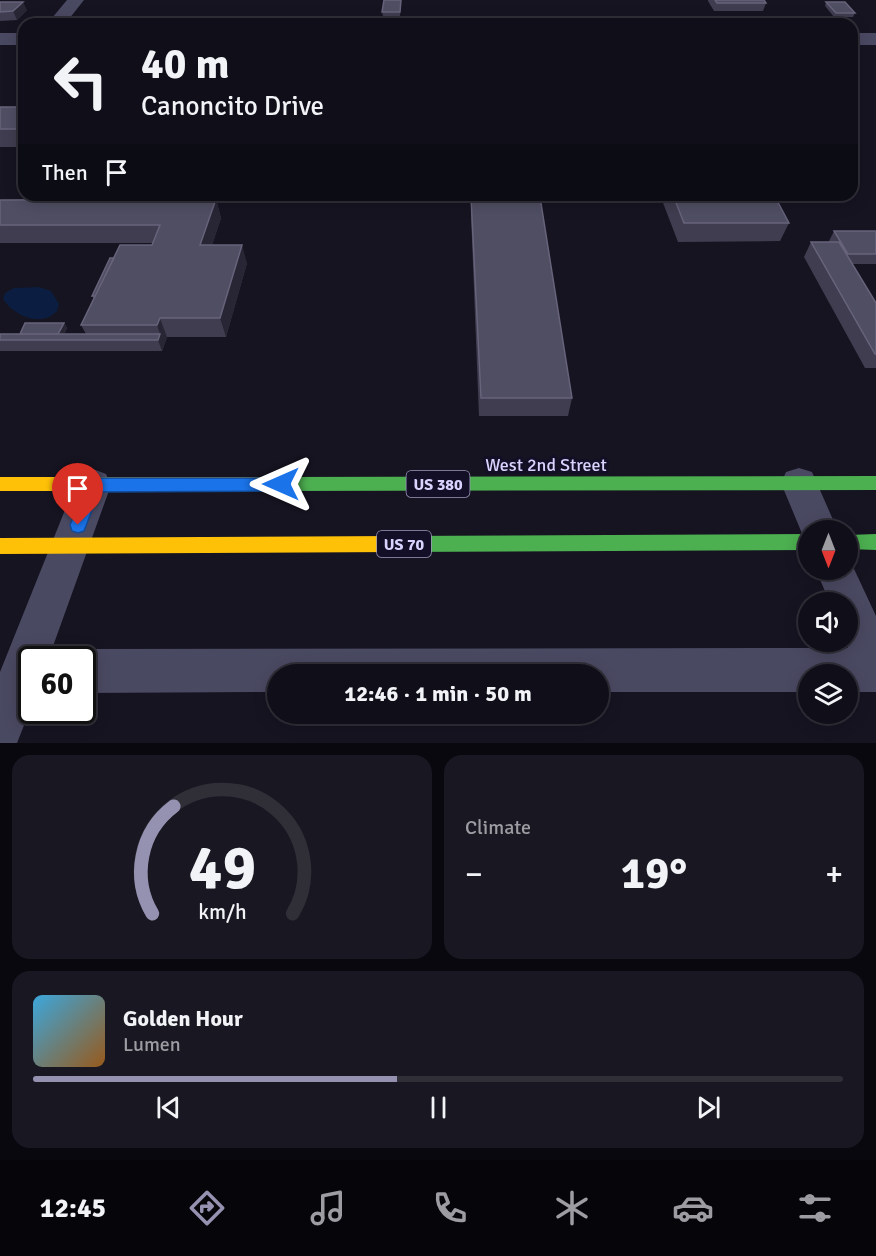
<!DOCTYPE html>
<meta charset="utf-8">
<style>
:root{--surface:#100f19;--page:#191822;--text:#f1f3f6;--muted:#9c9ca2;--line:#302f38;--accent:#9591b1}
body{margin:0;font-family:Signika,sans-serif;background:var(--page);color:var(--text);height:100vh;display:flex;flex-direction:column;font-size:22px;white-space:nowrap}
*{box-sizing:border-box;margin:0}
p{font-size:20px;color:var(--muted)}
.icon{flex:none;width:33px;height:33px;fill:none;stroke:currentColor;stroke-width:2;stroke-linecap:round;stroke-linejoin:round}
.map{position:relative;height:743px;overflow:hidden}
.sheet{display:flex;flex-direction:column;gap:12px;padding:12px;background:#09080e;flex:1}
.sheet>*{flex:none}
.hud{position:absolute;left:18px;top:18px;width:840px;height:183px;border-radius:18px;box-shadow:0 3px 15px #0003,0 0 0 2px var(--line);background:#100f19;color:var(--text);overflow:hidden}
.needle{width:39px;rotate:180deg}
.controls{position:absolute;left:798px;top:520px;display:grid;gap:12px}
.controls a{display:grid;place-items:center;width:60px;height:60px;border-radius:50%;background:var(--surface);box-shadow:0 3px 15px #0003,0 0 0 2px var(--line);font-size:30px}
.speed{position:absolute;left:18px;top:646px;display:flex;gap:12px;font-size:30px;font-weight:700;text-align:center}
.speed>*{display:grid;place-content:center;width:78px;height:78px;border-radius:50%;background:var(--surface);box-shadow:0 3px 15px #0003,0 0 0 2px var(--line);line-height:1}
.speed .limit{border:3px solid #111;border-radius:9px;background:#fff;color:#111}
.pin{position:absolute;display:grid;place-items:center;width:51px;height:51px;color:#fff;margin:-62px -26px;border-radius:50% 50% 50% 0;rotate:-45deg;box-shadow:0 0 6px #0007}
.pin .icon{rotate:45deg}
.me{position:absolute;width:66px;margin:-33px;rotate:270deg;stroke-linejoin:round;filter:drop-shadow(0 0 4px #0008)}
.turn{display:flex;align-items:center;gap:21px;height:126px;padding:0 24px;font-size:27px}
.turn .icon{width:78px;height:78px;stroke-width:2.5}
.turn b{display:block;font-size:42px;line-height:51px}
.then{display:flex;align-items:center;height:57px;padding:0 24px;background:#0003;gap:12px;font-size:22px}
.big{font-size:45px;font-weight:700;line-height:1.1}
.sheet .widget{flex:1;display:flex;flex-direction:column;justify-content:center;gap:9px;min-width:0;padding:0 21px;border-radius:18px;background:var(--page)}
.sheet .dial{align-items:center;gap:0}
.dial svg{height:156px;overflow:visible;fill:none;stroke:var(--line);stroke-width:7;stroke-linecap:round;text-anchor:middle}
.dial text{fill:var(--text);stroke:none}
.song{display:flex;align-items:center;gap:18px}
.cover{width:72px;height:72px;border-radius:9px;background:linear-gradient(135deg,hsl(200 70% 55%),hsl(30 70% 35%))}
.played{height:6px;border-radius:3px;background:linear-gradient(90deg,var(--accent) 45%,var(--line) 45%)}
.keys{display:flex;justify-content:space-around;direction:ltr}
.heat{display:flex;justify-content:space-between;align-items:center;font-size:33px;direction:ltr}
.sheet .tiles{flex:1;display:grid;gap:12px;grid-template-columns:1fr 1fr}
.widget:last-child{grid-column:span 2}
.trip{position:absolute;left:267px;top:664px;width:342px;height:60px;border-radius:30px;background:var(--surface);box-shadow:0 3px 15px #0003,0 0 0 2px var(--line);font-weight:700;line-height:60px;text-align:center}
.dock{display:flex;height:96px;justify-content:space-around;align-items:center;background:#06060a;color:var(--muted)}
.dock .icon{width:42px;height:42px}
.dock .on{color:var(--accent)}
.dock b{font-size:27px;color:var(--text)}
.map>svg:first-child{display:block}
.water{fill:#0b1e41}
.lines{fill:none;stroke-linecap:round;stroke-linejoin:round}
.street{fill:#4a4962;fill-rule:evenodd}
.fast{fill:#4caf50;fill-rule:evenodd}
.slow{fill:#ffc107;fill-rule:evenodd}
.wall{fill:#403d50}
.shaded-wall{fill:#282635}
.building{fill:#504e63;stroke:#66637b;stroke-width:1.5}
.route{fill:#1a73e8;stroke:#114b97;stroke-width:1.5}
.labels{text-anchor:middle;stroke-width:6;stroke-linejoin:round;paint-order:stroke}
.shield{fill:#130f26;stroke:#9e99be;stroke-width:1.5}
.shield-label{font-size:16px;font-weight:bold;fill:#d9d4ff}
.street-label{font-size:18px;fill:#d9d4ff;stroke:#130f26}
</style>
<div class="map">
<svg width="876" height="743" viewBox="0 0 876 743">
<rect width="100%" height="100%" fill="#161421"/>
<path class="water" d="M39,287l12,4 8,13 -2,7c-16,17 -43,5 -54,-12l2,-6 9,-5z"/>
<g class="lines">
<path class="street" d="M67,0h17l-19,24h-18z
M0,33h24v12h-24z
M852,33h24v12h-24z
M799,468l13,4 26,59h-30v13l-2,-1 -25,-60 5,-11z
M93,469l13,5 5,11 -63,175h-16v45l-15,38h-17v-71l75,-187 5,-11z
M848,556l28,60v76h-28v-17h-40v17h-210v-17h-320v17l-196,1v-33h-17l2,-4 15,-7 766,-1 -3,-6h3v-39h-18l-14,-33h32z"/>
<path class="fast" d="M876,476v14l-597,1 -5,-2 -3,-5 3,-5 5,-2z
M808,534v16l-411,2 -6,-3 -2,-5 2,-5 6,-3z
M876,534v16l-28,-1v-14z"/>
<path class="slow" d="M0,477h279l5,2 3,5 -3,5 -5,2h-279z
M397,536l6,3 2,5 -2,5 -6,3 -397,2v-16z"/>
</g>
<path class="wall" d="M401,0l-1,16h-17l-1,-4z
M708,0h56l2,3 -3,8h-49l-6,-10z
M0,2l27,8 -10,10 -17,1z
M826,2l29,11 -2,4h-19l-9,-11z
M0,107h24v40h-24z
M660,195h114l15,28 -9,18 -102,1z
M471,197l101,201 -4,18h-89l-8,-201z
M216,199l5,19 -9,27 35,18 -21,74h-59l-5,14h-162v-17h20l44,-11 3,5 -3,6h22l-5,-9 13,-26 -2,-3 22,-38 38,-13v-2h-152v-43z
M834,231h42v33h-24l24,39v65h-11l-61,-111 7,-15h18v-1z"/>
<path class="shaded-wall" d="M23,2l4,8 -10,10 -4,-9z
M216,199l5,19 -15,45 -6,-18z
M242,245l5,18 -21,74 -6,-19z
M160,318l7,19 -5,14 -4,-11 2,-6 -3,-9z
M64,323l3,5 -6,12 -5,-1z"/>
<path class="building" d="M384,0h17l-1,12h-18z
M715,0h49l2,3h-49z
M0,2h23l-10,9 -13,1z
M826,2h19l10,11h-19z
M0,107h24v22h-24z
M673,195h101l15,28h-105z
M471,197h69l32,201h-91z
M216,199l-16,46h42l-22,73h-60l-3,7h-76l39,-80h32l8,-20h-160v-25z
M834,231h42v23h-28z
M811,242h28l37,61v51h-1z
M110,258h4l-19,38h-3z
M25,323h39l-6,11h-38z
M0,334h160l-2,6h-158z"/>
<path class="route" d="M93,478h188l6,2 2,4 -2,5 -6,2 -182,1 -15,39 -6,2 -6,-2 -2,-6 18,-45z"/>
<g class="labels">
<g class="shield">
<rect x="406.5" y="471" width="63" height="26" rx="4.5"/>
<rect x="377" y="531" width="54" height="26" rx="4.5"/>
</g>
<g class="shield-label">
<text x="438" y="490">US 380</text>
<text x="404" y="550">US 70</text>
</g>
<g class="street-label">
<text x="546" y="471">West 2nd Street</text>
</g>
</g>
</svg>
<div class="controls">
<a><svg class="needle" viewBox="-14 -14 28 28"><path d="M0-13l5 13h-10z" fill="#e53935"/><path d="M0 13l5-13h-10z" fill="#9c9ca2"/></svg></a>
<a><svg class="icon" aria-label="sound" viewBox="0 0 24 24"><path d="M4 9h4l5-4v14l-5-4H4zM17 9q2 3 0 6"/></svg></a>
<a><svg class="icon" aria-label="layers" viewBox="0 0 24 24"><path d="M12 4l9 5-9 5-9-5zM3 14l9 5 9-5"/></svg></a>
</div>
<div class="speed"><div class="limit">60</div></div>
<div class="pin" style="left:78px;top:525px;background:#d93025"><svg class="icon" aria-label="arrive" viewBox="0 0 24 24"><path d="M6 21V4h12l-3 4 3 4H6"/></svg></div>
<svg class="me" style="left:281px;top:484px" viewBox="-20 -20 40 40"><path d="M0-17L14 15 0 8-14 15z" fill="#1a73e8" stroke="#fff" stroke-width="4"/></svg>
<div class="trip">12:46 · 1 min · 50 m</div>
<div class="hud">
<div class="turn"><svg class="icon" aria-label="left" viewBox="0 0 24 24"><path d="M17 20v-9H6M10 6l-5 5 5 5"/></svg><div><b>40 m</b>Canoncito Drive</div></div>
<div class="then">Then<svg class="icon" aria-label="arrive" viewBox="0 0 24 24"><path d="M6 21V4h12l-3 4 3 4H6"/></svg></div>
</div>
</div>
<section class="sheet">
<div class="tiles">
<div class="widget dial"><svg viewBox="0 0 100 80">
<path d="M14 69A42 42 0 1 1 86 69"/>
<path d="M14 69A42 42 0 0 1 25 14" stroke="#9591b1"/>
<text x="50" y="56" font-size="32" font-weight="700">49</text>
<text x="50" y="72" font-size="11">km/h</text>
</svg></div>
<div class="widget"><p>Climate</p>
<div class="heat"><a>−</a><b class="big">19°</b><a>+</a></div>
</div>
<div class="widget">
<div class="song"><i class="cover"></i><div><b>Golden Hour</b><p>Lumen</p></div></div>
<div class="played"></div>
<div class="keys"><svg class="icon" aria-label="previous" viewBox="0 0 24 24"><path d="M18 5L8 12l10 7zM5 5v14"/></svg><svg class="icon" aria-label="pause" viewBox="0 0 24 24"><path d="M8 5v14M16 5v14"/></svg><svg class="icon" aria-label="next" viewBox="0 0 24 24"><path d="M6 5l10 7-10 7zM19 5v14"/></svg></div>
</div>
</div>
</section>
<nav class="dock">
<b>12:45</b>
<svg class="icon on" aria-label="directions" viewBox="0 0 24 24"><path d="M12 3l9 9-9 9-9-9zM9 14v-3h6M13 9l2 2-2 2"/></svg>
<svg class="icon" aria-label="music" viewBox="0 0 24 24"><path d="M9 18V5l10-2v13"/><circle cx="6" cy="18" r="3"/><circle cx="16" cy="16" r="3"/></svg>
<svg class="icon" aria-label="phone" viewBox="0 0 24 24"><path d="M5 4h4l2 5-3 2q2 4 5 5l2-3 5 2v4C11 20 4 13 5 4z"/></svg>
<svg class="icon" aria-label="climate" viewBox="0 0 24 24"><path d="M12 3v18M4 7l16 10M4 17L20 7"/></svg>
<svg class="icon" aria-label="car" viewBox="0 0 24 24"><path d="M5 17H2v-5l4-1 3-4h7l3 4 3 1v5h-3M9 17h6M6 11h13"/><circle cx="7" cy="17" r="2"/><circle cx="17" cy="17" r="2"/></svg>
<svg class="icon" aria-label="filters" viewBox="0 0 24 24"><path d="M4 7h16M4 17h16"/><circle cx="9" cy="7" r="2"/><circle cx="15" cy="17" r="2"/></svg>
</nav>
